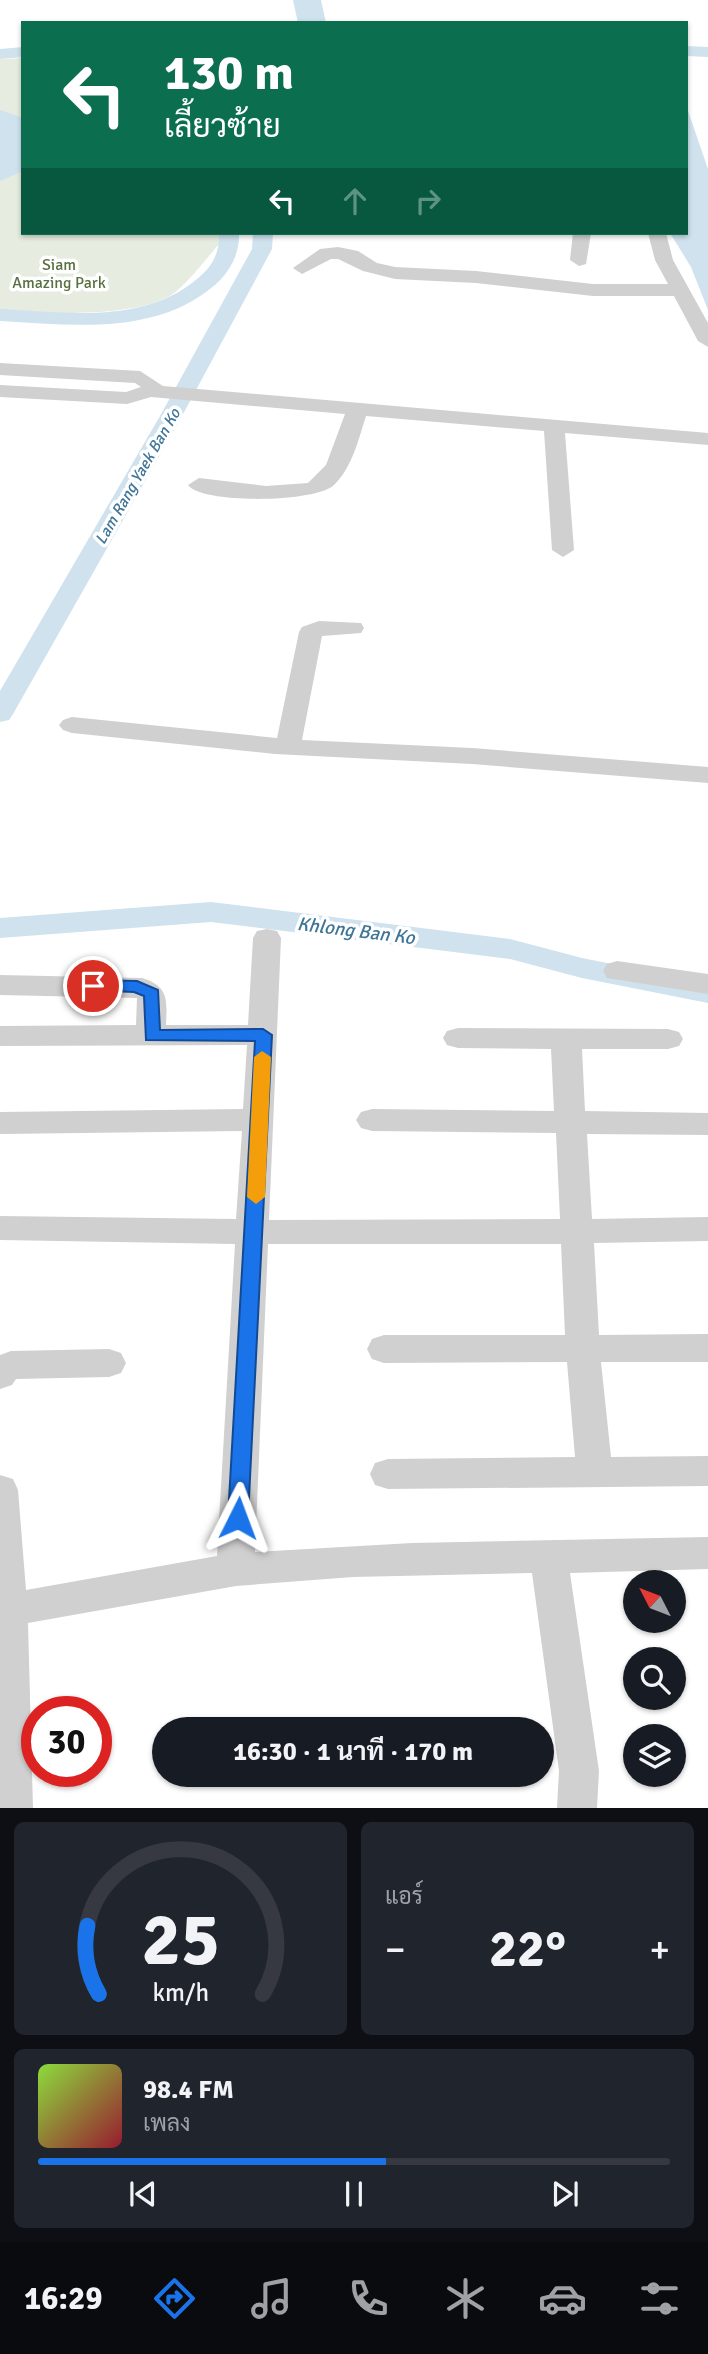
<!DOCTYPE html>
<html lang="th">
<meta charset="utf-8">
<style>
:root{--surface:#171b24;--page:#20242c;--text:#f1f3f6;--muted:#9ea1a6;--line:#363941;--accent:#1a73e8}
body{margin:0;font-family:Signika,Sarabun,sans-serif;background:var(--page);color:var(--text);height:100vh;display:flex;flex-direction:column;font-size:26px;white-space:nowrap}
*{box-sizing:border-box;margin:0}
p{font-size:23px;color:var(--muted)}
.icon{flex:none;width:38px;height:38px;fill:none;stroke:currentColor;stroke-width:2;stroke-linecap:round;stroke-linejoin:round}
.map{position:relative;height:1808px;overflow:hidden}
.side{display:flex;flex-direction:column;gap:14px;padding:14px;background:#0d0f14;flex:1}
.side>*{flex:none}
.guide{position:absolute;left:21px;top:21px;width:667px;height:214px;border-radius:0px;box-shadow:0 2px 5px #0004;background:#0b6e4f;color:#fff;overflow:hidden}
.needle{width:46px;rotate:312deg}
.fabs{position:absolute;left:623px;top:1570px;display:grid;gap:14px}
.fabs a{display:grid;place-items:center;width:63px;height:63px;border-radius:50%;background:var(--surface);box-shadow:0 2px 5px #0004;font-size:35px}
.speed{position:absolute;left:21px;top:1696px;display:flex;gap:14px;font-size:35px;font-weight:700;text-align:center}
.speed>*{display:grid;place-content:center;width:91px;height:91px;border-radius:50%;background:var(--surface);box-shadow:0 2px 5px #0004;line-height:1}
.speed .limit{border:10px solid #d22;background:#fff;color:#111}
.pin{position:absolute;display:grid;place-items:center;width:60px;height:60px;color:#fff;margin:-30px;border:4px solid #fff;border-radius:50%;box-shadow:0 2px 7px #0007}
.me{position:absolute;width:77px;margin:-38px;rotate:3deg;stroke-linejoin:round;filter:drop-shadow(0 0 5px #0008)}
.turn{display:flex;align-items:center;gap:24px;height:147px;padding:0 28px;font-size:32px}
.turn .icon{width:91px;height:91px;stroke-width:2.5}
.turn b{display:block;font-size:49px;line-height:60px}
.lanes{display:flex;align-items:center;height:66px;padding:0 28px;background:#0003;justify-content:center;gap:35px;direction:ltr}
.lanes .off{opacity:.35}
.big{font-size:52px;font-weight:700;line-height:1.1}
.side .card{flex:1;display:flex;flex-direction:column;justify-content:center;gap:10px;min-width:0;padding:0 24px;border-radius:10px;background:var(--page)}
.side .dial{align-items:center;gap:0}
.dial svg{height:182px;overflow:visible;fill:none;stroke:var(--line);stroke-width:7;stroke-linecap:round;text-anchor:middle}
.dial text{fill:var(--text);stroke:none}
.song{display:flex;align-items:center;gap:21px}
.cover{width:84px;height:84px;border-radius:10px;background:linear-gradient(135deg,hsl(90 70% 55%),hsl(350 70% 35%))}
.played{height:7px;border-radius:4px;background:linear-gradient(90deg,var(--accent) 55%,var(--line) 55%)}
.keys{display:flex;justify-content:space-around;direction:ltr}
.heat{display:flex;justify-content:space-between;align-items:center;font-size:38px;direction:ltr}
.side .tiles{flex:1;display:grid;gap:14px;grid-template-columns:1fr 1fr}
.card:last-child{grid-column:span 2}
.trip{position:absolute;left:152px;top:1717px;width:402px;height:70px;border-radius:35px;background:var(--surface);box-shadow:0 2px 5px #0004;font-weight:700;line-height:70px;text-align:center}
.tab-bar{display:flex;height:112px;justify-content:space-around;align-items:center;background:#090b0e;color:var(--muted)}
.tab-bar .icon{width:49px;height:49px}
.tab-bar .selected{color:var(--accent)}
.tab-bar b{font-size:32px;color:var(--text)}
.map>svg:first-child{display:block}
.green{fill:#e6ecdf}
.water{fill:#cfe2ee}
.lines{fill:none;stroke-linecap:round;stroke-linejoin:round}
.canal{fill:#cfe2ee;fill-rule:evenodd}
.river{fill:#cfe2ee;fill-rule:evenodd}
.minor{fill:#d0d0d0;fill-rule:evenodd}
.route{fill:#1a73e8;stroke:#114b97;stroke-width:2}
.slow{fill:#f59e0b}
.labels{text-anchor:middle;stroke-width:7;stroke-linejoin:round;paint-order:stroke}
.far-park-label{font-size:16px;fill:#56703f;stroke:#fff}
.far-water-label{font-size:16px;font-style:italic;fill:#3f7597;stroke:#fff}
.water-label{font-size:19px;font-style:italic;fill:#3f7597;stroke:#fff}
</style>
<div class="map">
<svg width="708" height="1808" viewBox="0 0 708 1808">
<rect width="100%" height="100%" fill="#fff"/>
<path class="green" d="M23,58v175h196l2,9c-13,14 -37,47 -53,55 -41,21 -122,16 -168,14v-252z"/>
<path class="water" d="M686,105l22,64v141l-17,-43 -21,-34h16z
M0,110l23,8v53l-23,10z"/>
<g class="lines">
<path class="canal" d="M686,46l22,1v10l-22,-1z
M23,47v10l-23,2v-10z
M219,233h20c1,20 -9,39 -24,52 -60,51 -141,40 -215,36v-12c66,3 142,16 197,-30 15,-12 23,-26 22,-46z
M253,233h20l-1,16 -90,167 -169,298 -4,6 -9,2v-31l160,-275 92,-167z
M211,902l299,37 72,19 126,25v20l-126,-25 -72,-19 -299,-37 -211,16v-20z"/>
<path class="river" d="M293,0h28l5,23h-28z"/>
<path class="minor" d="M573,233h18l-5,31 -7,2 -9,-6z
M648,233h18l7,27 35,63v24l-10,-6 -24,-45h-81l-117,-13 -81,-4 -32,-8 -25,-12h-7l-29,15 -9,-6 27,-19 18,-2 20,4 19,12 18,4 81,4 117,13h75l-13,-24z
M0,363l140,8 23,15 545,47v12l-143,-12 9,117 -11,7 -11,-7 -8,-119 -178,-15c-7,22 -14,52 -32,69 -19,18 -133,19 -146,0l11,-7 67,8 42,-3 18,-18 19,-51 -194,-17 -24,7 -127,-7v-12l126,7 15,-5 -6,-4 -135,-8z
M319,621l42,2 3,5 -3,5 -39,3 -20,104 170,8 236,19v16l-236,-19 -197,-10 -203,-21 -9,-3 -4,-5 4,-5 9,-3 205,21 22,-106 3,-5z
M267,929l10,2 4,7 -12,282 291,-1 -4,-86 -184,-2 -11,-3 -5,-8 5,-8 11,-3 182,2 -3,-62 -93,-1 -11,-3 -4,-7 4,-7 11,-3 210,1 11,3 4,7 -4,7 -11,3h-86l3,62 123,2v22l-121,-1 5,85 116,-2v24l-114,2 5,92 109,-1v28h-107l10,95 97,-1v30l-320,3 -13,-4 -5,-11 5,-11 13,-4 187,-2 -8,-95 -183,1 -12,-4 -5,-10 5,-10 12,-4h181l-4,-91h-293l-13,308 157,-9 296,-6v32l-138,4 29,198 -2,37h-40l2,-37 -27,-198 -179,4 -117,9 -208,37 5,185h-33v-333l13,4 5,11 8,100 191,-34 18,-312 -235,-4v-24l236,3 6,-88 -242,3v-22l243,-3 4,-64 -247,1v-20l136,-1 1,-27 -137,-3v-20l142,3c27,8 25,22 24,47h82l5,-87 4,-7z
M617,961l91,13v20l-101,-16 -4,-7 4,-7z
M109,1349l12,4 5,10 -5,10 -12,4 -93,2 -4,6 -12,4v-34l11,-4z"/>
</g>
<path class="route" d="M93,980l44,1 21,9 2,40 103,-1 9,6 -24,483 -3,6 -7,2 -7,-2 -3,-6 27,-477 -109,-1 -2,-44 -10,-4 -47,-2 -3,-4z"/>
<path class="slow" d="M262,1051l9,6 -6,140 -9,7 -9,-7 7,-140z"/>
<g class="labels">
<g class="far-park-label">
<text x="59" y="270">Siam<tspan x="59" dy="18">Amazing Park</tspan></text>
</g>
<g class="far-water-label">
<text transform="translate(137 476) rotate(-60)" y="6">Lam Rang Yaek Ban Ko</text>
</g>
<g class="water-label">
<text transform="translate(356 930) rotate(7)" y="7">Khlong Ban Ko</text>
</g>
</g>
</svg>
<div class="fabs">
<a><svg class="needle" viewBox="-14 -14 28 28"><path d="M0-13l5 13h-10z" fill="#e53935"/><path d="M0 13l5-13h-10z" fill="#9ea1a6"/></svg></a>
<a><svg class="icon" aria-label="search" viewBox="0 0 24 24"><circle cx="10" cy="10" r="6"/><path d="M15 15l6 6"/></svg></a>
<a><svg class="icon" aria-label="layers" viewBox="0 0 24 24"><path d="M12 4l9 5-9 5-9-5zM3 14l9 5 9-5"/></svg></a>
</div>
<div class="speed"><div class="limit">30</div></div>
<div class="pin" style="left:93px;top:986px;background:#d93025"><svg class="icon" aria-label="arrive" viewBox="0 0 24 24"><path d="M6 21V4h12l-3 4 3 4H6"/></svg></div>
<svg class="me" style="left:238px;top:1518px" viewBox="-20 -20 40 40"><path d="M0-17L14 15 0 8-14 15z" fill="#1a73e8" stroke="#fff" stroke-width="4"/></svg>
<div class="trip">16:30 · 1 นาที · 170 m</div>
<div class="guide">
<div class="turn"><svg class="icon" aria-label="left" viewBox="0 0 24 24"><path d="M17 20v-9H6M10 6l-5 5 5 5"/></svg><div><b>130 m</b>เลี้ยวซ้าย</div></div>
<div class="lanes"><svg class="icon" aria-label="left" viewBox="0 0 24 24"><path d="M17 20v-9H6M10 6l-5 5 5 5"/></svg><svg class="icon off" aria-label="ahead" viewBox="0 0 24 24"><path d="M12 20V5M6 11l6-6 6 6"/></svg><svg class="icon off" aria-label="right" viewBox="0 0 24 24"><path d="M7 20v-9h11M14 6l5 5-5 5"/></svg></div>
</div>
</div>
<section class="side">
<div class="tiles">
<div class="card dial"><svg viewBox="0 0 100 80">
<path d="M14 69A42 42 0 1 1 86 69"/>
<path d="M14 69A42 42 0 0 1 9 39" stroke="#1a73e8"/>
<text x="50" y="56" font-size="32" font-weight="700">25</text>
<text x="50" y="72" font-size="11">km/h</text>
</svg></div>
<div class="card"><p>แอร์</p>
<div class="heat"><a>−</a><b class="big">22°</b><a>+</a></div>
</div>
<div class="card">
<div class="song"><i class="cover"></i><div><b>98.4 FM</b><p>เพลง</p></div></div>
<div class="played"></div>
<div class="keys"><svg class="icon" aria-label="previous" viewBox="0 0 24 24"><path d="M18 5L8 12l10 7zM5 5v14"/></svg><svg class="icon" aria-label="pause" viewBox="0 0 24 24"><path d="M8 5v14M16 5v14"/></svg><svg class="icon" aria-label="next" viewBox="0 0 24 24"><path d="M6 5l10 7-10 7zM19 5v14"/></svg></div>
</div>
</div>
</section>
<nav class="tab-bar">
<b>16:29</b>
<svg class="icon selected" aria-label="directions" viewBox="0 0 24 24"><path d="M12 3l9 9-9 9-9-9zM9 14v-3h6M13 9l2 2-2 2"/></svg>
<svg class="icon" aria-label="music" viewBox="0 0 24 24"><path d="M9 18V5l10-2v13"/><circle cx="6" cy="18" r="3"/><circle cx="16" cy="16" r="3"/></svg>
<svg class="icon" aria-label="phone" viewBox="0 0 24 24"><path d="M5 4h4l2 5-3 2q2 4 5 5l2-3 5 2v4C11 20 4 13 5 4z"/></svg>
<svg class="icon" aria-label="climate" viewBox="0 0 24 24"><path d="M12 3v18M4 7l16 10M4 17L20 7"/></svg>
<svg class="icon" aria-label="car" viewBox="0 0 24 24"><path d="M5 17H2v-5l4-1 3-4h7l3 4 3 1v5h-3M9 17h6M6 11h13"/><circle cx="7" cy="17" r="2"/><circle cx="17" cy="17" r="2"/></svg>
<svg class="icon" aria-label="filters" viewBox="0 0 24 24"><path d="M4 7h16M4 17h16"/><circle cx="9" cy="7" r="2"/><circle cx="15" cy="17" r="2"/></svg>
</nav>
